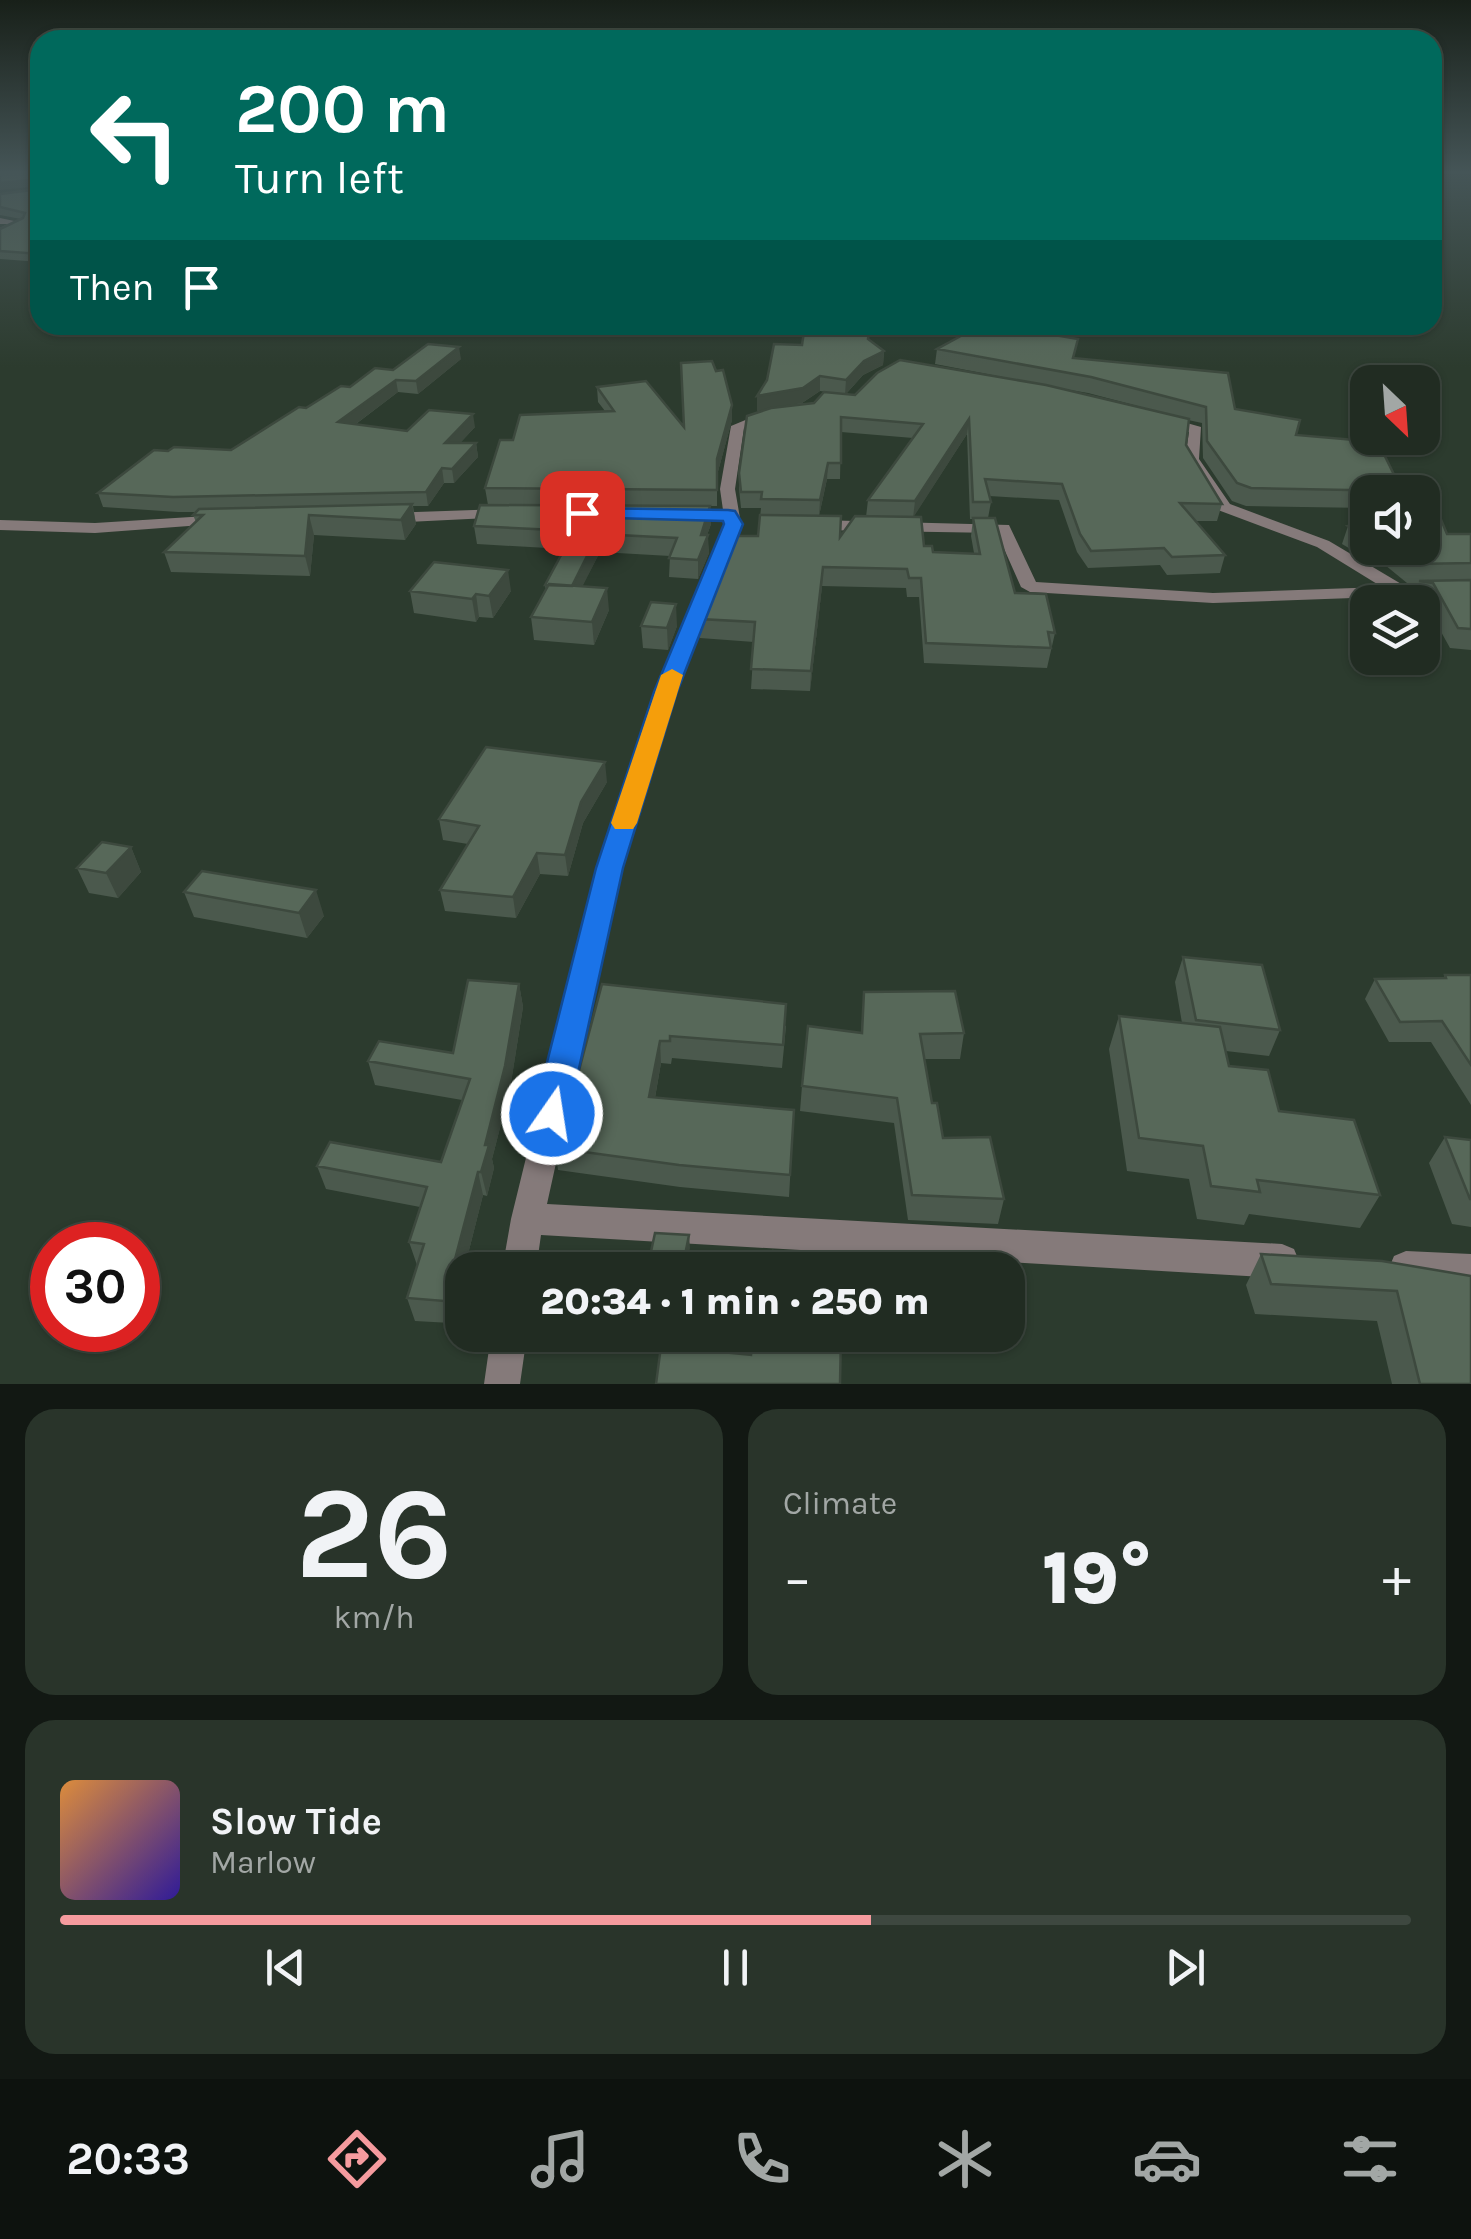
<!DOCTYPE html>
<meta charset="utf-8">
<style>
:root{--surface:#212c22;--page:#29342a;--text:#f1f3f6;--muted:#a2a7a5;--line:#3e4840;--accent:#f59b9e}
body{margin:0;font-family:Karla,sans-serif;background:var(--page);color:var(--text);height:100vh;display:flex;flex-direction:column;font-size:38px;white-space:nowrap}
*{box-sizing:border-box;margin:0}
p{font-size:32px;color:var(--muted)}
.icon{flex:none;width:55px;height:55px;fill:none;stroke:currentColor;stroke-width:2;stroke-linecap:round;stroke-linejoin:round}
.map{position:relative;height:1384px;overflow:hidden}
.drawer{display:flex;flex-direction:column;gap:25px;padding:25px;background:#121813;flex:1}
.drawer>*{flex:none}
.guide{position:absolute;left:30px;top:30px;width:1412px;height:305px;border-radius:30px;box-shadow:0 2px 8px #0004,0 0 0 2px var(--line);background:#00695c;color:#fff;overflow:hidden}
.needle{width:65px;rotate:155deg}
.controls{position:absolute;left:1350px;top:365px;display:grid;gap:20px}
.controls a{display:grid;place-items:center;width:90px;height:90px;border-radius:20px;background:var(--surface);box-shadow:0 2px 8px #0004,0 0 0 2px var(--line);font-size:50px}
.speed{position:absolute;left:30px;top:1222px;display:flex;gap:20px;font-size:50px;font-weight:700;text-align:center}
.speed>*{display:grid;place-content:center;width:130px;height:130px;border-radius:50%;background:var(--surface);box-shadow:0 2px 8px #0004,0 0 0 2px var(--line);line-height:1}
.speed .limit{border:15px solid #d22;background:#fff;color:#111}
.pin{position:absolute;display:grid;place-items:center;width:85px;height:85px;color:#fff;margin:-42px;border-radius:20px;box-shadow:0 5px 15px #0006}
.me{position:absolute;width:110px;margin:-55px;rotate:13deg;stroke-linejoin:round;filter:drop-shadow(0 0 8px #0008)}
.turn{display:flex;align-items:center;gap:35px;height:210px;padding:0 40px;font-size:45px}
.turn .icon{width:130px;height:130px;stroke-width:2.5}
.turn b{display:block;font-size:70px;line-height:85px}
.then{display:flex;align-items:center;height:95px;padding:0 40px;background:#0003;gap:20px;font-size:38px}
.big{font-size:75px;font-weight:800;line-height:1.1}
.drawer .widget{flex:1;display:flex;flex-direction:column;justify-content:center;gap:15px;min-width:0;padding:0 35px;border-radius:30px;background:var(--page)}
.drawer .dial{align-items:center;gap:0}
.dial b{font-size:130px;line-height:1}
.song{display:flex;align-items:center;gap:30px}
.cover{width:120px;height:120px;border-radius:15px;background:linear-gradient(135deg,hsl(30 70% 55%),hsl(250 70% 35%))}
.played{height:10px;border-radius:5px;background:linear-gradient(90deg,var(--accent) 60%,var(--line) 60%)}
.keys{display:flex;justify-content:space-around;direction:ltr}
.heat{display:flex;justify-content:space-between;align-items:center;font-size:55px;direction:ltr}
.drawer .tiles{flex:1;display:grid;gap:25px;grid-template-columns:1fr 1fr}
.widget:last-child{grid-column:span 2}
.trip{position:absolute;left:445px;top:1252px;width:580px;height:100px;border-radius:30px;background:var(--surface);box-shadow:0 2px 8px #0004,0 0 0 2px var(--line);font-weight:800;line-height:100px;text-align:center}
.menu{display:flex;height:160px;justify-content:space-around;align-items:center;background:#0d120e;color:var(--muted)}
.menu .icon{width:70px;height:70px}
.menu .selected{color:var(--accent)}
.menu b{font-size:45px;color:var(--text)}
.map>svg:first-child{display:block}
.lines{fill:none;stroke-linecap:round;stroke-linejoin:round}
.street{fill:#857a7a;fill-rule:evenodd}
.wall{fill:#4b594d;fill-rule:evenodd}
.shaded-wall{fill:#3d493e}
.building{fill:#576859;stroke:#3d493e;stroke-width:2.5}
.route{fill:#1a73e8;stroke:#114b97;stroke-width:2.5}
.slow{fill:#f59e0b}
</style>
<div class="map">
<svg width="1471" height="1384" viewBox="0 0 1471 1384">
<rect width="100%" height="100%" fill="#2c3b2e"/>
<g class="lines">
<path class="street" d="M0,218l24,5 -24,11v-6l8,-4h-8z
M767,411l12,3 -35,14 -9,61 6,35 -66,169 -54,175 -74,336 735,40 12,5 5,12 -5,12 -12,5 -741,-43 -5,35h-34l9,-51 86,-351 58,-175 70,-169 -5,-35 11,-63z
M1162,416l39,11 -2,32 31,45 99,37 79,47 3,4 -3,4 -195,7 -183,-11 -9,-5 -24,-54 -180,-3 -8,-5 8,-5 192,5 27,57 177,11 169,-6 -65,-40 -99,-37 -33,-51 4,-27 -32,-9 -2,-3z
M503,509l6,2v6l-122,6 -8,-5 8,-5z
M223,515l8,5 -2,3 -134,10 -95,-3v-10l95,3z
M1406,1251l65,3v34l-65,-3 -12,-5 -5,-12 5,-12z
M491,1335h36l-7,49h-36z"/>
</g>
<path class="wall" d="M40,189v73l-40,-3v-30l21,-10 -21,-4v-21z
M869,340l15,11 -1,14 -20,10 -17,19 9,1 158,-16 -78,-15 2,-15 137,10 161,50 61,26 106,56 -1,1h-33v16l-122,-2 -14,-5 -29,-43 -1,-35 -14,-3 -2,25 36,59 -5,17h-22l30,34 -5,18 -53,2 -7,-10 -72,3 -11,-16 -18,-52 -70,-4 2,6 -3,16 27,75 40,40 -8,35 -123,-5 -5,-66h-12l-1,-9 -84,-2 -12,105 -59,-2 3,-47 -54,-4v-19l58,-83 3,-28h-20l-2,-19v-16l27,-64 -9,2 45,-66zM1058,388l30,5 80,21zM820,391l7,1 -13,11h-12zM841,432l72,6 -45,62 -2,17 -26,20 -21,-21 8,-37h13zM967,434l3,85h3l-2,17 3,17 -41,-1 -9,-6 -11,-29z
M461,359l-43,35 -20,-2 -42,32 51,7 68,-4 -15,16h16l2,14 -24,26h-10l-16,23h-15l3,18 -11,16 -91,-5 -4,41 -139,-4 -7,-20 32,-30 -3,-7 3,-3h-18l-75,-5 -5,-14 70,-42 63,-1 75,-42 87,-38z
M597,387l87,39 48,-6 -15,55v31h-7l1,18 -4,11 2,18 -11,26 -29,-2 1,-21 -70,-4 -18,34 27,24 -15,35 -60,-5 -3,-23 15,-26 -1,-6 20,-36 -88,-5 -3,-18 14,-21 -3,-17 28,-48 92,-29 -7,-9z
M1368,521v27h54l25,-14h24v116l-21,-2 -25,-45 -13,-2 7,-18h-12l-22,-18 -6,1 -37,-22 6,-18z
M410,591h101l-18,27 -14,-1 -3,5 -62,-9z
M641,626h36l-9,24 -25,-2z
M607,782l-24,41 -15,53 -28,-2 -24,44 -71,-7 -5,-21 28,-46 -25,-4 -4,-21z
M131,847l10,25 -23,26 -29,-5 -12,-25z
M184,892l140,24 -17,22 -113,-21z
M1183,957l97,73 -11,26 -43,-5 3,15 50,45 101,84 -20,33 -111,-14 -5,11 -47,-6 -8,-40 -62,-8 -18,-122 10,-33 63,7 -7,-41z
M1445,975h26v130l-40,-63h-42l-24,-43 10,-20 68,-1z
M519,984l4,23 -13,82 -18,70 2,9 -7,28 -4,-1 -19,75h-2v7l-11,46 -36,-2 -8,-23 10,-33 -8,-23 11,-35 -94,-18 -9,-23 124,-4 21,-62 -87,-15 -7,-24 85,-8z
M602,984l184,42 -4,42 -110,-10 -1,6 -10,-1 -6,35 139,12 -5,87 -109,-10 -122,-17 -3,-22 19,-59z
M864,992l100,41 -4,26h-36l8,44 11,35 61,61 -6,25 -90,-4 -14,-97 -94,-12 2,-25 59,-54z
M1445,1137l26,3v87l-19,-3 -23,-61z
M1261,1254l210,22v108h-79l-15,-63 -122,-7 -9,-29z"/>
<path class="shaded-wall" d="M37,179l3,7 -40,4v-7z
M459,347l2,12 -43,35 -2,-13z
M884,351l-1,14 -20,10 -18,20 1,-15 18,-19z
M820,376v15l-18,12 -45,8v-15z
M396,380l2,12 -57,43 -3,-13z
M732,405v15l-15,55v31v-47z
M473,414l2,13 -28,30 -2,-14z
M969,419l-2,15 -54,84 2,-17z
M476,443l2,14 -24,26 -2,-14z
M828,463l-1,16 -8,37 1,-16z
M442,468l2,15 -16,23 -2,-14z
M412,504l4,20 -11,16 -4,-20z
M710,506l1,18 -8,23 5,-12 1,18 -11,26v-19l3,-25z
M309,515l5,20 -4,41 -5,-20z
M598,534l2,18 -27,53 -2,-18z
M1386,548h5l-6,17 -6,1z
M823,567l-1,19 -12,105 1,-20z
M508,570l3,21 -18,27 -4,-22z
M607,588l2,22 -15,35 -2,-23z
M476,594l3,23 -3,5 -4,-23z
M676,604l1,22 -9,24 -1,-22z
M605,762l2,20 -24,41 -15,53 -3,-21 16,-53z
M131,847l10,25 -23,26 -12,-25z
M537,853l3,21 -24,44 -3,-21z
M316,890l8,26 -17,22 -8,-25z
M519,984l4,23 -13,82 -18,70 2,9 -7,28 -6,-24 4,-27z
M660,1041l1,22 -10,57 -2,-23z
M478,1172l5,23 -19,75h-2v7l-11,46 -7,-22z
M689,1235l1,13 -4,22h-4z"/>
<path class="building" d="M0,173h40v15l-3,-9 -37,4z
M40,189v12l-7,3h7v50l-40,-3v-22l23,-11 2,-5 -25,-6v-13z
M805,325h65l-2,14 16,12 -20,10 -18,19 -26,-4 -17,12 -46,8 10,-16 7,-36 28,1z
M995,325l83,14 -5,19 155,15 7,36 65,11 -4,15 82,7 24,49 -151,-3 -14,-5 -30,-42 -1,-34 -115,-30 -154,-28 33,-18 15,4z
M428,344l31,3 -43,34 -20,-1 -58,42 69,9 22,-21 44,4 -28,29h31l-24,26 -10,-1 -16,24 -253,5 -75,-4 56,-43 14,1 6,-4 57,3 68,-43 7,1 35,-22 9,1 25,-19 18,2z
M900,360l146,25 143,34 -3,26 36,59 -42,-1 45,52 -53,2 -8,-9 -73,3 -11,-17 -18,-50 -77,-5 6,23h-18l-4,-83 -54,82 -47,-1 55,-76 -82,-7v46h-13l-8,37 -59,-1 1,-7h-21l-2,-19 8,-57 24,-8 43,-5 10,-11 31,3 22,-22z
M712,361l4,10 7,-1 9,35 -15,54v31l-232,-2 15,-48h13l7,-25 94,-4 -17,-24 49,-6 38,46 -3,-64z
M412,504l-11,16 -92,-5 -4,41 -141,-4 39,-37h-10l6,-6z
M480,505l230,1 -9,29h7l-10,25 -29,-2 8,-20 -79,-4 -26,52 -27,-1 29,-54 -100,-5z
M1435,505l12,29h24v29l-56,1 -21,-16h28v-40z
M760,515l81,1 -1,21 15,-21 66,1 3,29h8l1,6 47,2 -7,-36h22l20,75 31,1 9,39 -7,-1 3,16 -125,-5 -5,-65h-12l-2,-9 -84,-2 -12,104 -60,-2 4,-47 -55,-3 33,-83h25z
M1368,521v16l-20,-11z
M434,562l74,8 -19,26 -13,-2 -4,5 -62,-8z
M1471,580v49l-13,-1 -25,-45 -14,-2z
M549,584l58,4 -15,34 -61,-5z
M651,602l25,2 -9,24 -26,-2z
M486,747l119,15 -24,40 -16,53 -28,-2 -24,44 -73,-7 39,-64 -40,-7z
M102,842l29,5 -25,26 -29,-5z
M202,871l114,19 -17,23 -115,-21z
M1183,957l79,8 18,65 -84,-10z
M1445,975h26v90l-29,-44 -42,1 -25,-43 71,-1z
M468,980l51,4 -14,82 -20,79h4l-8,27h-3l-34,129 -37,-3 17,-54 -15,-2 18,-55 -110,-21 13,-24 111,20 29,-83 -102,-18 11,-20 74,12z
M602,984l184,20 -3,41 -113,-9v5h-10l-11,56 145,13 -4,65 -111,-10 -124,-17 13,-60 6,1z
M955,991l9,42 -44,1 12,69h5l6,35 47,-1 14,62 -92,-4 -15,-97 -95,-12 6,-60 54,7 2,-41z
M1119,1016l101,11 9,39 39,4 11,41 75,9 26,75 -123,-15 3,12 -49,-6 -8,-40 -64,-8z
M1445,1137l26,3v59h-1z
M655,1233l34,2 -7,35h-35z
M773,1251l66,11 -1,8h-68z
M1261,1254l121,7 89,15v108h-51l-23,-93 -126,-7z
M753,1335h88l-1,49h-184l5,-38 90,9z"/>
<linearGradient id="sky" x2="0" y2="1"><stop stop-color="#182019"/><stop offset="0.47" stop-color="#455557"/><stop offset="1" stop-color="#455557" stop-opacity="0"/></linearGradient>
<rect width="1471" height="367" fill="url(#sky)"/>
<path class="route" d="M582,508l146,2 7,1 8,13 -66,168 -54,176 -54,246 -5,10 -12,5 -13,-5 -5,-10 62,-246 58,-176 70,-168 -1,-3 -147,-4v-8z"/>
<path class="slow" d="M672,669l11,6 -46,148 -4,6h-18l-4,-6 50,-148z"/>
</svg>
<div class="controls">
<a><svg class="needle" viewBox="-14 -14 28 28"><path d="M0-13l5 13h-10z" fill="#e53935"/><path d="M0 13l5-13h-10z" fill="#a2a7a5"/></svg></a>
<a><svg class="icon" aria-label="sound" viewBox="0 0 24 24"><path d="M4 9h4l5-4v14l-5-4H4zM17 9q2 3 0 6"/></svg></a>
<a><svg class="icon" aria-label="layers" viewBox="0 0 24 24"><path d="M12 4l9 5-9 5-9-5zM3 14l9 5 9-5"/></svg></a>
</div>
<div class="speed"><div class="limit">30</div></div>
<div class="pin" style="left:582px;top:513px;background:#d93025"><svg class="icon" aria-label="arrive" viewBox="0 0 24 24"><path d="M6 21V4h12l-3 4 3 4H6"/></svg></div>
<svg class="me" style="left:552px;top:1114px" viewBox="-20 -20 40 40"><circle r="17" fill="#1a73e8" stroke="#fff" stroke-width="3"/><path d="M0-11L8 9 0 5-8 9z" fill="#fff"/></svg>
<div class="trip">20:34 · 1 min · 250 m</div>
<div class="guide">
<div class="turn"><svg class="icon" aria-label="left" viewBox="0 0 24 24"><path d="M17 20v-9H6M10 6l-5 5 5 5"/></svg><div><b>200 m</b>Turn left</div></div>
<div class="then">Then<svg class="icon" aria-label="arrive" viewBox="0 0 24 24"><path d="M6 21V4h12l-3 4 3 4H6"/></svg></div>
</div>
</div>
<section class="drawer">
<div class="tiles">
<div class="widget dial"><b>26</b><p>km/h</p></div>
<div class="widget"><p>Climate</p>
<div class="heat"><a>−</a><b class="big">19°</b><a>+</a></div>
</div>
<div class="widget">
<div class="song"><i class="cover"></i><div><b>Slow Tide</b><p>Marlow</p></div></div>
<div class="played"></div>
<div class="keys"><svg class="icon" aria-label="previous" viewBox="0 0 24 24"><path d="M18 5L8 12l10 7zM5 5v14"/></svg><svg class="icon" aria-label="pause" viewBox="0 0 24 24"><path d="M8 5v14M16 5v14"/></svg><svg class="icon" aria-label="next" viewBox="0 0 24 24"><path d="M6 5l10 7-10 7zM19 5v14"/></svg></div>
</div>
</div>
</section>
<nav class="menu">
<b>20:33</b>
<svg class="icon selected" aria-label="directions" viewBox="0 0 24 24"><path d="M12 3l9 9-9 9-9-9zM9 14v-3h6M13 9l2 2-2 2"/></svg>
<svg class="icon" aria-label="music" viewBox="0 0 24 24"><path d="M9 18V5l10-2v13"/><circle cx="6" cy="18" r="3"/><circle cx="16" cy="16" r="3"/></svg>
<svg class="icon" aria-label="phone" viewBox="0 0 24 24"><path d="M5 4h4l2 5-3 2q2 4 5 5l2-3 5 2v4C11 20 4 13 5 4z"/></svg>
<svg class="icon" aria-label="climate" viewBox="0 0 24 24"><path d="M12 3v18M4 7l16 10M4 17L20 7"/></svg>
<svg class="icon" aria-label="car" viewBox="0 0 24 24"><path d="M5 17H2v-5l4-1 3-4h7l3 4 3 1v5h-3M9 17h6M6 11h13"/><circle cx="7" cy="17" r="2"/><circle cx="17" cy="17" r="2"/></svg>
<svg class="icon" aria-label="filters" viewBox="0 0 24 24"><path d="M4 7h16M4 17h16"/><circle cx="9" cy="7" r="2"/><circle cx="15" cy="17" r="2"/></svg>
</nav>
